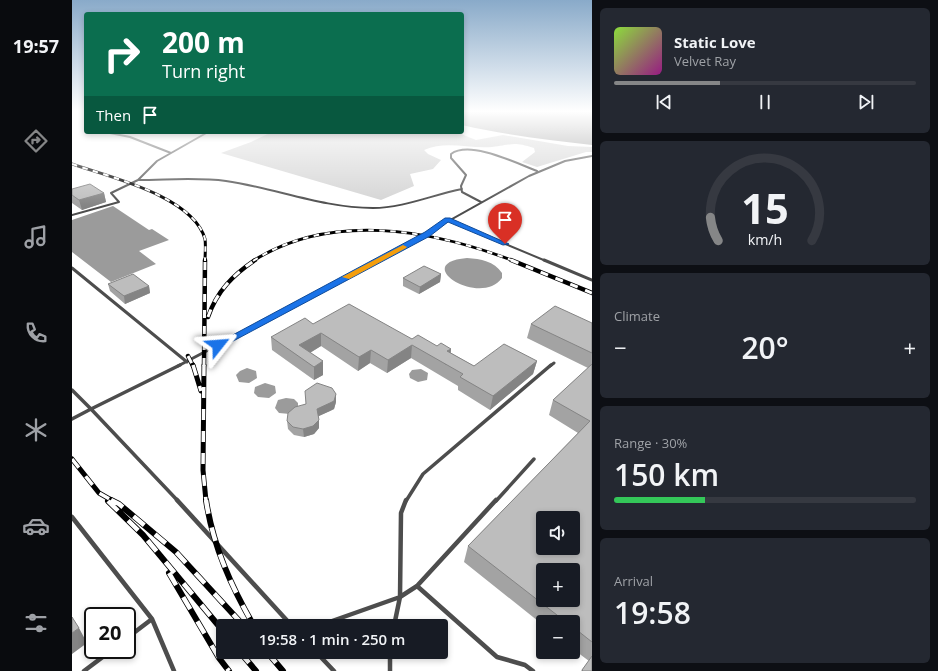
<!DOCTYPE html>
<meta charset="utf-8">
<style>
:root{--surface:#171b24;--page:#242831;--text:#f1f3f6;--muted:#9ea1a6;--line:#363941;--accent:#858687}
body{margin:0;font-family:"Open Sans",sans-serif;background:var(--page);color:var(--text);height:100vh;display:flex;flex-direction:column;font-size:15px;white-space:nowrap}
*{box-sizing:border-box;margin:0}
p{font-size:13px;color:var(--muted)}
.icon{flex:none;width:22px;height:22px;fill:none;stroke:currentColor;stroke-width:2;stroke-linecap:round;stroke-linejoin:round}
.map{position:relative;flex:1;overflow:hidden}
.details{display:flex;flex-direction:column;gap:8px;padding:8px;background:#0d0f14;width:346px}
.details>*{flex:none}
.top-card{position:absolute;left:12px;top:12px;width:380px;height:122px;border-radius:4px;box-shadow:0 2px 6px #0003;background:#0b6e4f;color:#fff;overflow:hidden}
.tools{position:absolute;left:464px;top:511px;display:grid;gap:8px}
.tools a{display:grid;place-items:center;width:44px;height:44px;border-radius:4px;background:var(--surface);box-shadow:0 2px 6px #0003;font-size:20px}
.speed{position:absolute;left:12px;top:607px;display:flex;gap:8px;font-size:20px;font-weight:700;text-align:center}
.speed>*{display:grid;place-content:center;width:52px;height:52px;border-radius:50%;background:var(--surface);box-shadow:0 2px 6px #0003;line-height:1}
.speed .limit{border:2px solid #111;border-radius:6px;background:#fff;color:#111}
.pin{position:absolute;display:grid;place-items:center;width:34px;height:34px;color:#fff;margin:-41px -17px;border-radius:50% 50% 50% 0;rotate:-45deg;box-shadow:0 0 4px #0007}
.pin .icon{rotate:45deg}
.me{position:absolute;width:44px;margin:-22px;rotate:62deg;stroke-linejoin:round;filter:drop-shadow(0 0 3px #0008)}
.turn{display:flex;align-items:center;gap:14px;height:84px;padding:0 12px;font-size:18px}
.turn .icon{width:52px;height:52px;stroke-width:2.5}
.turn b{display:block;font-size:28px;line-height:34px}
.then{display:flex;align-items:center;height:38px;padding:0 12px;background:#0003;gap:8px;font-size:15px}
.big{font-size:30px;font-weight:600;line-height:1.1}
.details .card{flex:1;display:flex;flex-direction:column;justify-content:center;gap:6px;min-width:0;padding:0 14px;border-radius:6px;background:var(--page)}
.details .dial{align-items:center;gap:0}
.dial svg{height:104px;overflow:visible;fill:none;stroke:var(--line);stroke-width:7;stroke-linecap:round;text-anchor:middle}
.dial text{fill:var(--text);stroke:none}
.song{display:flex;align-items:center;gap:12px}
.cover{width:48px;height:48px;border-radius:6px;background:linear-gradient(135deg,hsl(90 70% 55%),hsl(310 70% 35%))}
.played{height:4px;border-radius:2px;background:linear-gradient(90deg,var(--accent) 35%,var(--line) 35%)}
.keys{display:flex;justify-content:space-around;direction:ltr}
.heat{display:flex;justify-content:space-between;align-items:center;font-size:22px;direction:ltr}
.charge{height:6px;border-radius:3px;background:linear-gradient(90deg,#34c759 30%,var(--line) 0)}
.trip{position:absolute;left:144px;top:619px;width:232px;height:40px;border-radius:4px;background:var(--surface);box-shadow:0 2px 6px #0003;font-weight:600;line-height:40px;text-align:center}
main{display:flex;flex:1;min-height:0}
.tabs{display:flex;flex-direction:column;width:72px;justify-content:space-around;align-items:center;background:#090b0e;color:var(--muted)}
.tabs .icon{width:28px;height:28px}
.tabs .selected{color:var(--accent)}
.tabs b{font-size:18px;color:var(--text)}
.map>svg:first-child{display:block}
.green{fill:#d4d4d4}
.water{fill:#9b9b9b}
.lines{fill:none;stroke-linecap:round;stroke-linejoin:round}
.service-far3{stroke:#4d4d4d;stroke-width:2}
.service-far2{stroke:#4d4d4d;stroke-width:3}
.service-far1{stroke:#4d4d4d;stroke-width:3.5}
.service{stroke:#4d4d4d;stroke-width:4.5}
.rail-far3-casing{stroke:#000;stroke-width:3}
.rail-far2-casing{stroke:#000;stroke-width:4.5}
.rail-far1-casing{stroke:#000;stroke-width:5}
.rail-casing{stroke:#000;stroke-width:6}
.rail-far3{stroke:#fff;stroke-width:2;stroke-dasharray:5.5;stroke-linecap:butt}
.rail-far2{stroke:#fff;stroke-width:3;stroke-dasharray:8;stroke-linecap:butt}
.rail-far1{stroke:#fff;stroke-width:3.5;stroke-dasharray:11;stroke-linecap:butt}
.rail{stroke:#fff;stroke-width:4.5;stroke-dasharray:14;stroke-linecap:butt}
.wall{fill:#a3a3a3}
.shaded-wall{fill:#848484}
.building{fill:#bdbdbd;stroke:#848484;fill-rule:evenodd}
.route{fill:#1a73e8;stroke:#114b97}
.slow{fill:#f59e0b}
</style>
<main>
<nav class="tabs">
<b>19:57</b>
<svg class="icon selected" aria-label="directions" viewBox="0 0 24 24"><path d="M12 3l9 9-9 9-9-9zM9 14v-3h6M13 9l2 2-2 2"/></svg>
<svg class="icon" aria-label="music" viewBox="0 0 24 24"><path d="M9 18V5l10-2v13"/><circle cx="6" cy="18" r="3"/><circle cx="16" cy="16" r="3"/></svg>
<svg class="icon" aria-label="phone" viewBox="0 0 24 24"><path d="M5 4h4l2 5-3 2q2 4 5 5l2-3 5 2v4C11 20 4 13 5 4z"/></svg>
<svg class="icon" aria-label="climate" viewBox="0 0 24 24"><path d="M12 3v18M4 7l16 10M4 17L20 7"/></svg>
<svg class="icon" aria-label="car" viewBox="0 0 24 24"><path d="M5 17H2v-5l4-1 3-4h7l3 4 3 1v5h-3M9 17h6M6 11h13"/><circle cx="7" cy="17" r="2"/><circle cx="17" cy="17" r="2"/></svg>
<svg class="icon" aria-label="filters" viewBox="0 0 24 24"><path d="M4 7h16M4 17h16"/><circle cx="9" cy="7" r="2"/><circle cx="15" cy="17" r="2"/></svg>
</nav>
<div class="map">
<svg width="520" height="671" viewBox="0 0 520 671">
<rect width="100%" height="100%" fill="#fff"/>
<path class="green" d="M200,132h184l20,8 27,-5 65,11 24,1v5h-6l-49,15 -15,-5 13,-10 -1,-4c-22,-7 -22,-3 -42,-1 -23,2 -46,-7 -68,3l4,4 13,6 -8,9 -23,5 4,12 -33,14 -160,-47 30,-11z"/>
<path class="water" d="M390,112h130v33c-44,-5 -87,-10 -130,-20z
M41,206l36,24 3,-1 17,11 -30,11 17,13 -45,18 -39,-30v-32z
M395,258c14,1 27,3 35,15v5c-22,30 -93,-15 -35,-20z
M175,368l9,3 1,7 -8,5 -10,-1 -3,-7 4,-4z
M349,369l7,4 -1,7 -9,2 -8,-4 -1,-4 3,-4z
M193,383l10,3 1,7 -7,5 -11,-1 -4,-4 1,-6z
M214,398l8,1 4,4v5l-8,6 -11,-1 -4,-5 3,-8z"/>
<g class="lines">
<path class="service-far3" d="M33,132l25,5 41,16
M66,180c29,0 59,-3 88,1 49,7 97,27 147,27 30,0 59,-13 89,-19
M409,202l-19,-10 -1,-6 5,-11 -15,-17v-4c19,-14 65,9 86,17
M0,215l47,-13 -8,-9 27,-13 19,-19 51,-29
M376,220l98,41
M305,261l152,-85 36,-15 27,-5"/>
<path class="service-far2" d="M472,260l48,20
M0,268l115,94
M106,366l201,-106
M478,366l4,-3"/>
<path class="service-far1" d="M0,390l19,19 -19,10
M106,501l-87,-92 89,-44
M334,501l17,-27 128,-109
M424,501l38,-42"/>
<path class="service" d="M105,500l115,126
M0,517l80,102 -25,19
M345,586l80,71 28,8 8,6
M80,619l22,52
M246,626l82,-29 17,-11 79,-86
M322,626l6,-29 1,-84 5,-13
M244,652l18,19
M318,652v19
M12,671l28,-21"/>
<g class="rail-far3-casing">
<path id="rail-far3" d="M0,164c37,13 121,32 133,75 1,7 0,15 0,22
M181,261c78,-50 180,-31 261,0"/>
</g>
<g class="rail-far2-casing">
<path id="rail-far2" d="M439,260l81,33
M136,317c9,-26 25,-42 47,-57
M116,356l5,10
M132,366l1,-106"/>
</g>
<g class="rail-far1-casing">
<path id="rail-far1" d="M121,365l8,26
M132,365l-1,105 3,31
M0,459l27,34 14,8"/>
</g>
<g class="rail-casing">
<path id="rail" d="M39,500l8,4 57,48 68,74
M134,500c7,46 25,86 48,126
M36,501l35,34 80,96
M97,573l50,85 10,13
M168,652l16,19
M195,652l16,19"/>
</g>
<use href="#rail-far3" class="rail-far3"/>
<use href="#rail-far2" class="rail-far2"/>
<use href="#rail-far1" class="rail-far1"/>
<use href="#rail" class="rail"/>
</g>
<path class="wall" d="M0,189l32,4 2,9 -24,8 -10,-7z
M369,274l-1,8 -21,12 -16,-8v-8z
M36,284l41,2 1,7 -25,11 -15,-13z
M520,323v348h-11l8,-10 -16,-12v-27h-30v3l-79,-63 4,-16 110,-113 -29,-18 4,-15 35,-32 -61,-30 4,-14z
M241,324l99,15 25,7 14,3v4l23,13 63,-5 -4,13 -43,36 -32,-20v-4l-47,-28 -24,15 -17,-10 -12,8 -37,-25 -11,7 13,8v14l-9,5 -42,-30 -1,-13z
M264,402l-2,7 -4,2 -12,5 1,12 -5,6 -10,3 -10,-2 -6,-6 -1,-8z"/>
<path class="shaded-wall" d="M32,193l2,9 -24,8 -3,-10z
M369,274l-1,8 -21,12 1,-7z
M77,286l1,7 -25,11 -1,-8z
M249,333v13l-20,12 -2,-13z
M340,345l-1,13 -24,15 1,-13z
M379,349l-2,13 -4,3 2,-14z
M299,350l-1,13 -12,8 1,-14z
M251,361v14l-9,5v-13z
M465,361l-4,13 -43,36 3,-14z
M264,394v8l-2,7 -4,2 -13,6v-8z
M247,420v8l-5,6 -10,3 -1,-8z
M7,628l8,15 -15,11v-21z"/>
<path class="building" d="M18,184l14,9 -25,7 -7,-5v-6z
M352,266l17,8 -21,13 -17,-9z
M61,274l16,12 -25,10 -16,-12z
M277,304l63,35 6,-4 19,11 4,-3 10,6 -4,2 27,15 30,-22 33,17 -44,35 -33,-19 3,-3 -51,-29 -24,15 -17,-10 -12,7 -38,-24 -22,12 24,16 -9,6 -43,-30 34,-19 8,6z
M483,306l37,17v30l-61,-29z
M520,364v278l-19,-15v-5h-7l-98,-76 122,-125 -37,-21zM471,518h30v30h-30zM471,570h30v30h-30z
M245,383l15,5 4,6 -2,7 -4,2 -13,6 2,11 -6,6 -10,3 -10,-2 -6,-6 1,-8 7,-6 11,-3 -1,-13z
M0,617l7,11 -7,5z
M520,656v15h-9l-1,-1z"/>
<linearGradient id="sky" x2="0" y2="1"><stop stop-color="#89aac9"/><stop offset="0.54" stop-color="#fff"/><stop offset="1" stop-color="#fff" stop-opacity="0"/></linearGradient>
<rect width="520" height="206" fill="url(#sky)"/>
<path class="route" d="M373,218h5l59,26 -6,1 -55,-23 -18,14 -208,111 -4,1 -4,-3 211,-113z"/>
<path class="slow" d="M331,245l4,2 -1,1 -57,31 -7,-2z"/>
</svg>
<div class="tools">
<a><svg class="icon" aria-label="sound" viewBox="0 0 24 24"><path d="M4 9h4l5-4v14l-5-4H4zM17 9q2 3 0 6"/></svg></a>
<a>+</a>
<a>−</a>
</div>
<div class="speed"><div class="limit">20</div></div>
<div class="pin" style="left:433px;top:244px;background:#d93025"><svg class="icon" aria-label="arrive" viewBox="0 0 24 24"><path d="M6 21V4h12l-3 4 3 4H6"/></svg></div>
<svg class="me" style="left:146px;top:345px" viewBox="-20 -20 40 40"><path d="M0-17L14 15 0 8-14 15z" fill="#1a73e8" stroke="#fff" stroke-width="4"/></svg>
<div class="trip">19:58 · 1 min · 250 m</div>
<div class="top-card">
<div class="turn"><svg class="icon" aria-label="right" viewBox="0 0 24 24"><path d="M7 20v-9h11M14 6l5 5-5 5"/></svg><div><b>200 m</b>Turn right</div></div>
<div class="then">Then<svg class="icon" aria-label="arrive" viewBox="0 0 24 24"><path d="M6 21V4h12l-3 4 3 4H6"/></svg></div>
</div>
</div>
<section class="details">
<div class="card">
<div class="song"><i class="cover"></i><div><b>Static Love</b><p>Velvet Ray</p></div></div>
<div class="played"></div>
<div class="keys"><svg class="icon" aria-label="previous" viewBox="0 0 24 24"><path d="M18 5L8 12l10 7zM5 5v14"/></svg><svg class="icon" aria-label="pause" viewBox="0 0 24 24"><path d="M8 5v14M16 5v14"/></svg><svg class="icon" aria-label="next" viewBox="0 0 24 24"><path d="M6 5l10 7-10 7zM19 5v14"/></svg></div>
</div>
<div class="card dial"><svg viewBox="0 0 100 80">
<path d="M14 69A42 42 0 1 1 86 69"/>
<path d="M14 69A42 42 0 0 1 8 51" stroke="#858687"/>
<text x="50" y="56" font-size="32" font-weight="700">15</text>
<text x="50" y="72" font-size="11">km/h</text>
</svg></div>
<div class="card"><p>Climate</p>
<div class="heat"><a>−</a><b class="big">20°</b><a>+</a></div>
</div>
<div class="card"><p>Range · 30%</p><b class="big">150 km</b><div class="charge"></div></div>
<div class="card"><p>Arrival</p><b class="big">19:58</b></div>
</section>
</main>
